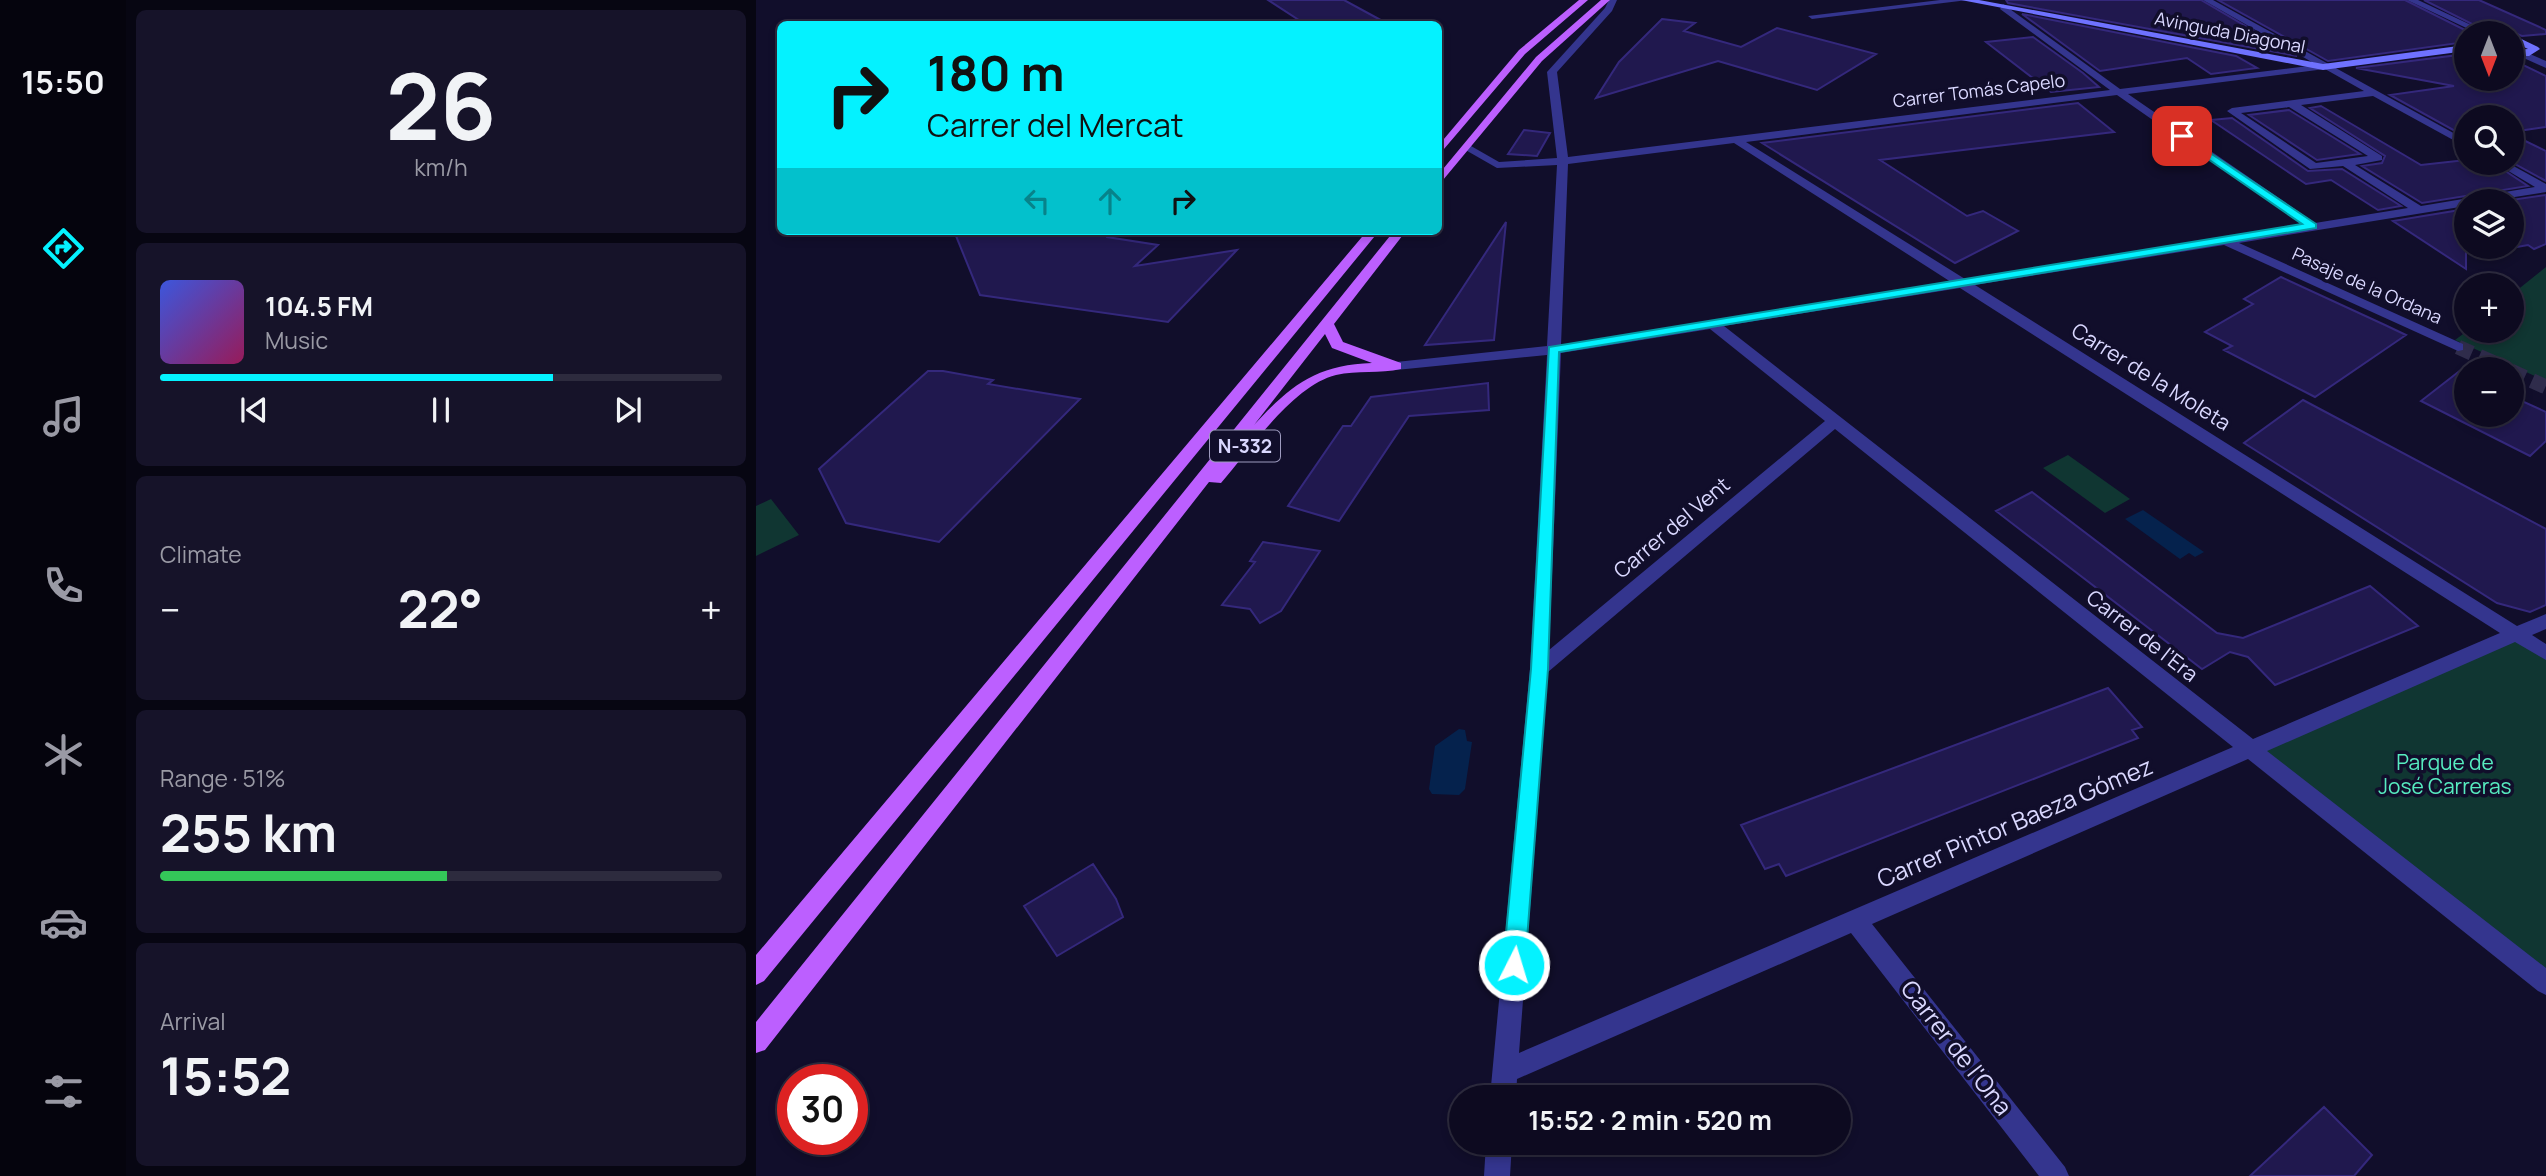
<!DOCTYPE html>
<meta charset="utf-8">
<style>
:root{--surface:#0d0a20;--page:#161329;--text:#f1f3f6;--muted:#9a9aa5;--line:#2d2b3e;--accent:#04f2ff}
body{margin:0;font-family:Manrope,sans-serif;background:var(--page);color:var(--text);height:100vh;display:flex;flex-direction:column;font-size:26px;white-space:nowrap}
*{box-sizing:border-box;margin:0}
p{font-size:23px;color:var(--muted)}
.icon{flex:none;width:38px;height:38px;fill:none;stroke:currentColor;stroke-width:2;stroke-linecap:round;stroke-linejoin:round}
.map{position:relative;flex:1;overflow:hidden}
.side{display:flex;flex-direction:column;gap:10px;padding:10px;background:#070612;width:630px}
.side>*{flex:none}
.banner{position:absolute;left:21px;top:21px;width:665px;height:214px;border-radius:10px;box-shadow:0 4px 10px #0003,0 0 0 2px var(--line);background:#04f2ff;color:#111;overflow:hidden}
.needle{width:46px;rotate:180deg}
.controls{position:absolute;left:1698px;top:21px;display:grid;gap:14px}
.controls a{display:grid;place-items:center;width:70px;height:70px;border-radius:50%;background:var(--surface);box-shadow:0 4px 10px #0003,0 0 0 2px var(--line);font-size:35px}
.speed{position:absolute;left:21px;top:1064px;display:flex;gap:14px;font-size:35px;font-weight:700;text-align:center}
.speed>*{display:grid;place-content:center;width:91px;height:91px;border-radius:50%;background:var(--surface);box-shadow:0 4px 10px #0003,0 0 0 2px var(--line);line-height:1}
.speed .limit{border:10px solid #d22;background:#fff;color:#111}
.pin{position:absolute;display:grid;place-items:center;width:60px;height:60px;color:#fff;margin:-30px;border-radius:14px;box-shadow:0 4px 10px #0006}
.me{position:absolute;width:77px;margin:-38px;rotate:5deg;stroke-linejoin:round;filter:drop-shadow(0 0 5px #0008)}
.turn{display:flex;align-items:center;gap:24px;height:147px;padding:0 35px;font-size:32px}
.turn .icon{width:91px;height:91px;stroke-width:2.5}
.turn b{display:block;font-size:49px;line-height:60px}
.lanes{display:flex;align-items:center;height:66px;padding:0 35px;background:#0003;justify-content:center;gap:35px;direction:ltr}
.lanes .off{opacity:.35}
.big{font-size:52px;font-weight:700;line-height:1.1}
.side .tile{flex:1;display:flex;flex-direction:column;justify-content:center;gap:10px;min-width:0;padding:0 24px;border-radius:10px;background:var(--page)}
.side .dial{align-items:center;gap:0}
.dial b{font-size:91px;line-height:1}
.song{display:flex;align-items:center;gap:21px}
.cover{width:84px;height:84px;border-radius:10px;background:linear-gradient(135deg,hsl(230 70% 55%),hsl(330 70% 35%))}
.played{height:7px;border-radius:4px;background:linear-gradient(90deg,var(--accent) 70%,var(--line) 70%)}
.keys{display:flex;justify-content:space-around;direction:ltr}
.heat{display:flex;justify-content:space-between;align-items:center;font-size:38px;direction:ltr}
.charge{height:10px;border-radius:5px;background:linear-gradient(90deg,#34c759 51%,var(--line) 0)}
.trip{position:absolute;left:693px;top:1085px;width:402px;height:70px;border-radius:35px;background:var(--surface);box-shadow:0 4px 10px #0003,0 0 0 2px var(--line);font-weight:700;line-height:70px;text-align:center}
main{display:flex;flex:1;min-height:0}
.tab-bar{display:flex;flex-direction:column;width:126px;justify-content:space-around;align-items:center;background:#05040d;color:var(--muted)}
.tab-bar .icon{width:49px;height:49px}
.tab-bar .selected{color:var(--accent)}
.tab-bar b{font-size:32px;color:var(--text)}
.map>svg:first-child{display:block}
.green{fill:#103632}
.water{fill:#05224d}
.building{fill:#20184e;stroke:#34287c;stroke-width:2}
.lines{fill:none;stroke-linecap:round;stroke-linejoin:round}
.street-tunnel{stroke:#2f2c4b;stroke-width:15;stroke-dasharray:15 8;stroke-linecap:butt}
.street{fill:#34358e;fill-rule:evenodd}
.secondary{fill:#6f72ff;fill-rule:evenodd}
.primary{fill:#bc5fff;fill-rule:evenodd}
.route{fill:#04f2ff;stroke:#039da6;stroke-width:2}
.labels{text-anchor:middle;stroke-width:7;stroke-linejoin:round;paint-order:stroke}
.far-street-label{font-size:18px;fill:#dad8ff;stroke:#110e2b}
.shield{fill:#110e2b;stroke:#9e9bbf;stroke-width:2}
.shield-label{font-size:19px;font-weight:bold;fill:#dad8ff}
.street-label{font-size:21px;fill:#dad8ff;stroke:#110e2b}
.park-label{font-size:21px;fill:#57ecc0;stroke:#110e2b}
.near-street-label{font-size:24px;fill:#dad8ff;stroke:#110e2b}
</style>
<main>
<nav class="tab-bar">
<b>15:50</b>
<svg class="icon selected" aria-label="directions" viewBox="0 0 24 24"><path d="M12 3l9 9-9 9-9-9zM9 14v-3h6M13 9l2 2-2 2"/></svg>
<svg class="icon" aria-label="music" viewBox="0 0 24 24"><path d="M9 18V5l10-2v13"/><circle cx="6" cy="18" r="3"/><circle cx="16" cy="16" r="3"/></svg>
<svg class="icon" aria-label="phone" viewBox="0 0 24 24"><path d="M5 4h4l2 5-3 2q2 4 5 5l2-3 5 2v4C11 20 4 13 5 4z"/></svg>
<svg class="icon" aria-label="climate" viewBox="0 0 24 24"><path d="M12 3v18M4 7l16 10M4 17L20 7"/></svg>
<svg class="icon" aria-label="car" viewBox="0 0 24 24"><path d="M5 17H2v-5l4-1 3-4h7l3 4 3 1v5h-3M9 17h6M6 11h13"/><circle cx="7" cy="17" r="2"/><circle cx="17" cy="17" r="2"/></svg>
<svg class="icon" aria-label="filters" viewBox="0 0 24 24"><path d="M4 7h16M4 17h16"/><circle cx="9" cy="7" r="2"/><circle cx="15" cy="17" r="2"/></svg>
</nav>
<section class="side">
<div class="tile dial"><b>26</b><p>km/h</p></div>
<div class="tile">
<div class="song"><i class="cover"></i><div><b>104.5 FM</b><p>Music</p></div></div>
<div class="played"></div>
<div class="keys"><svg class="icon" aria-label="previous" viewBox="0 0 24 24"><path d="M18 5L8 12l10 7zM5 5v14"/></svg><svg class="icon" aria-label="pause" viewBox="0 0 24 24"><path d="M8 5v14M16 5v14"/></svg><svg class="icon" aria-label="next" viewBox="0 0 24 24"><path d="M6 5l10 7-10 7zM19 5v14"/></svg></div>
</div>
<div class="tile"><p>Climate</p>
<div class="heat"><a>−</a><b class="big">22°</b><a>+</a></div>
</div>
<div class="tile"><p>Range · 51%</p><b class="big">255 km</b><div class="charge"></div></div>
<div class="tile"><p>Arrival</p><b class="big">15:52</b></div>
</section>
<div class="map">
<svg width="1790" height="1176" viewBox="0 0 1790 1176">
<rect width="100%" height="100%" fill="#110e2b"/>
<path class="green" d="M1790,267v114l-91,-41 12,-9h44v-36z
M1312,455l62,44 -25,14 -62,-45z
M15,499l28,36 -43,21v-50z
M1760,634l30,19v330l-297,-234z"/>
<path class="water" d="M1387,510l61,42 -9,5 -6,-4 -9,6 -55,-40z
M703,729l6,1 2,11 5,1 -7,47 -6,6 -27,-1 -3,-5 6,-43z"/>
<path class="building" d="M512,0h76l44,24h-83z
M1250,0h195l96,56 -289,-53z
M1462,0h187l66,33h-5v9l-138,19z
M1668,0h55l67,30v4l-24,2 -12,-5 -20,2z
M1266,14l214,42 21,12 -46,6 -24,-16 -87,13z
M906,19l33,4 -11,8 57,16 36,-19 99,26 -59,36 -99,-29 -122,37 23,-36z
M1277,37l50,36 16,14 -48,5 -65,-50z
M1710,54v25h45v-20l35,17v51l-35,5v-15l-20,-7 -25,4v23l-76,-42 64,-9 -98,-18z
M1322,103l36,29 -234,28 87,56 16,-5 35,20 -63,32 -193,-120z
M1565,106l100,59 45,-5 27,3 35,23 -106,17 -60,-37 20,-3 3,-7 -75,-48z
M1533,110l71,44 -43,6 -68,-45z
M1476,118l76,53 34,-2 59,37 -23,4 -47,-30 -25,4 -95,-64z
M768,130l26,3 -13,23 -29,-2z
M1755,134l35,17v30l-35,-19z
M1790,195v49l-12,5 -6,-4 -17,3v-48z
M1710,209v60l-73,-48z
M750,222l-12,118 -69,5z
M198,231h150l3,6 51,8 -23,21 102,-16 -69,72 -188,-27z
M1525,277l104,48 21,10 -91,62 -91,-47 8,-4 -27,-14 48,-28 -9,-5z
M1710,366v49h45v-19l35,16v29l-16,15 -109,-55z
M172,371h15l50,9 -5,4 92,15 -141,143 -93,-19 -27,-54z
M732,383l1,27 -80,6 -70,105 -51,-15 55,-80h8l20,-29z
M1547,400l243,129v76l-16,7 -33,-9 -253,-160z
M1276,492l185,141 26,5 127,-52 48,40 -143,59 -27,-28 -18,-5 -28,17 -206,-158z
M507,542l57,9 -39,60 -21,12 -10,-14 -28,-4 33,-43 -5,-1z
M1352,688l34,39 -10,3 6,8 -352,138 -7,-12 -14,5 -24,-44z
M337,864l23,35 7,18 -66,39 -33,-50z
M1568,1107l48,48 -18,21h-104z"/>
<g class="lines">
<path class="street-tunnel" d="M1702,347l50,22
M1755,371l35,16"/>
<path class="street" d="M853,0h8l-5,11 -55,61 11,85 542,-67 -110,-81 3,-5 117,85 197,-24 -114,-65h10l253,140v7l-93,-51 -72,9 81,51v4l-27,5 66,41 114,-19 -40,-24h13l38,21v8l-57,9h-23v5l-227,37 224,101v6l-5,1 -234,-106 -249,40 542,341 29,-12v15l-14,6 14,9v16l-31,-18 -248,109 279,217v27l-8,-4 -290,-232 -376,165 193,243 4,9h-30l-188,-243 -334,146 -1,18h-26l40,-428 17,-314 -151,15 -7,-4 7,-4 151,-16 10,-181 -60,3 -35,-20 9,-2 28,16 58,-4 -10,-86 58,-64zM1569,69l39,22 -132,17 -5,3 83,58 33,-3 65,42 -93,15 -187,-129zM1361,95l186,130 -338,54 -219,-137zM1533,107l79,49 -52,7 -75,-50zM978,143l217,139 -390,63 7,-181zM1204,288l540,345 -247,106 -529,-413zM954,329l115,92 -276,229 12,-297zM1079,429l398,318 -714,306 29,-381z
M1184,0h28l-156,19 -4,-3z
M1651,0h11l70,33h-11z
M1761,51h6l23,10v7l-29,-13z
M730,1143h26l-2,33h-26z"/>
<path class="secondary" d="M1205,0h18l344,64 143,-19v6l-143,19z
M1755,34l27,13 2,2 -11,7h-18v-6l17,-1 -17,-8z"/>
<path class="primary" d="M823,0h9l-63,54 -87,102v-10l81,-96z
M845,0h9l-68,61 -104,125v-11l98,-118z
M611,231h12l-615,750 -8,4v-30z
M638,231h12l-72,93 9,18 58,21v6c-21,5 -44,1 -65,6 -44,11 -86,75 -115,108l-12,-1 -444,568 -9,3v-31zM569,334l7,14 40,15c-56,2 -81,22 -118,62z"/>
</g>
<path class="route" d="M1426,134l134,90v4l-757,124 -11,317 -23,296 -3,7 -8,3 -7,-3 -4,-7 28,-296 18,-322 753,-123 -123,-85z"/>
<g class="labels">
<g class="far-street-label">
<text transform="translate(1474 33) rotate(11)" y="6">Avinguda Diagonal</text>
<text transform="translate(1223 91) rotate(-7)" y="6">Carrer Tomás Capelo</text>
<text transform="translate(1611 286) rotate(24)" y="6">Pasaje de la Ordana</text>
</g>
<rect class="shield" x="454" y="430.5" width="70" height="31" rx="5"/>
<g class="shield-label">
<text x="489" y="453">N-332</text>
</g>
<g class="street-label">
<text transform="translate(1395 377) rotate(32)" y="7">Carrer de la Moleta</text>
<text transform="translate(916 528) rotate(-40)" y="7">Carrer del Vent</text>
<text transform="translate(1386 636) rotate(38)" y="7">Carrer de l’Era</text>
</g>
<g class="park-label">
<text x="1689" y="770">Parque de<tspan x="1689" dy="24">José Carreras</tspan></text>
</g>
<g class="near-street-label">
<text transform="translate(1259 823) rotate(-23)" y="8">Carrer Pintor Baeza Gómez</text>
<text transform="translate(1200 1048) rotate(52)" y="8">Carrer de l'Ona</text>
</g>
</g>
</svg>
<div class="controls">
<a><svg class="needle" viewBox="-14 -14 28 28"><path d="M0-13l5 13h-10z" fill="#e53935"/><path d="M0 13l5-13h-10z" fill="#9a9aa5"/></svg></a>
<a><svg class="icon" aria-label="search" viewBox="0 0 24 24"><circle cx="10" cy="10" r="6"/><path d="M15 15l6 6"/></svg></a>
<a><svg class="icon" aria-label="layers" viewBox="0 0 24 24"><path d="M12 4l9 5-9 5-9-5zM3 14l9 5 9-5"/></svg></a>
<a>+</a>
<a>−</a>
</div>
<div class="speed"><div class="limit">30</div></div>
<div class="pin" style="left:1426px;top:136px;background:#d93025"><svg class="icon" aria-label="arrive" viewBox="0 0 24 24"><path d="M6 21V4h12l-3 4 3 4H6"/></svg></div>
<svg class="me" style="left:758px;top:965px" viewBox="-20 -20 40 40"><circle r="17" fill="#04f2ff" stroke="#fff" stroke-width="3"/><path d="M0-11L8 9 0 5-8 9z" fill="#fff"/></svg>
<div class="trip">15:52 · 2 min · 520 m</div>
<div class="banner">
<div class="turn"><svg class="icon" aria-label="right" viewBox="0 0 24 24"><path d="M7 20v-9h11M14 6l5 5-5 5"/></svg><div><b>180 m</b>Carrer del Mercat</div></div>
<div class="lanes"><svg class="icon off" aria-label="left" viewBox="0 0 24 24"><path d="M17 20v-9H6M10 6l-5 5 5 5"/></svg><svg class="icon off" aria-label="ahead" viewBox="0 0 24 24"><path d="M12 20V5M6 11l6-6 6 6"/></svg><svg class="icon" aria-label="right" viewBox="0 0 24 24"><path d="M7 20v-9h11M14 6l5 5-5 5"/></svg></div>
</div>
</div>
</main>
